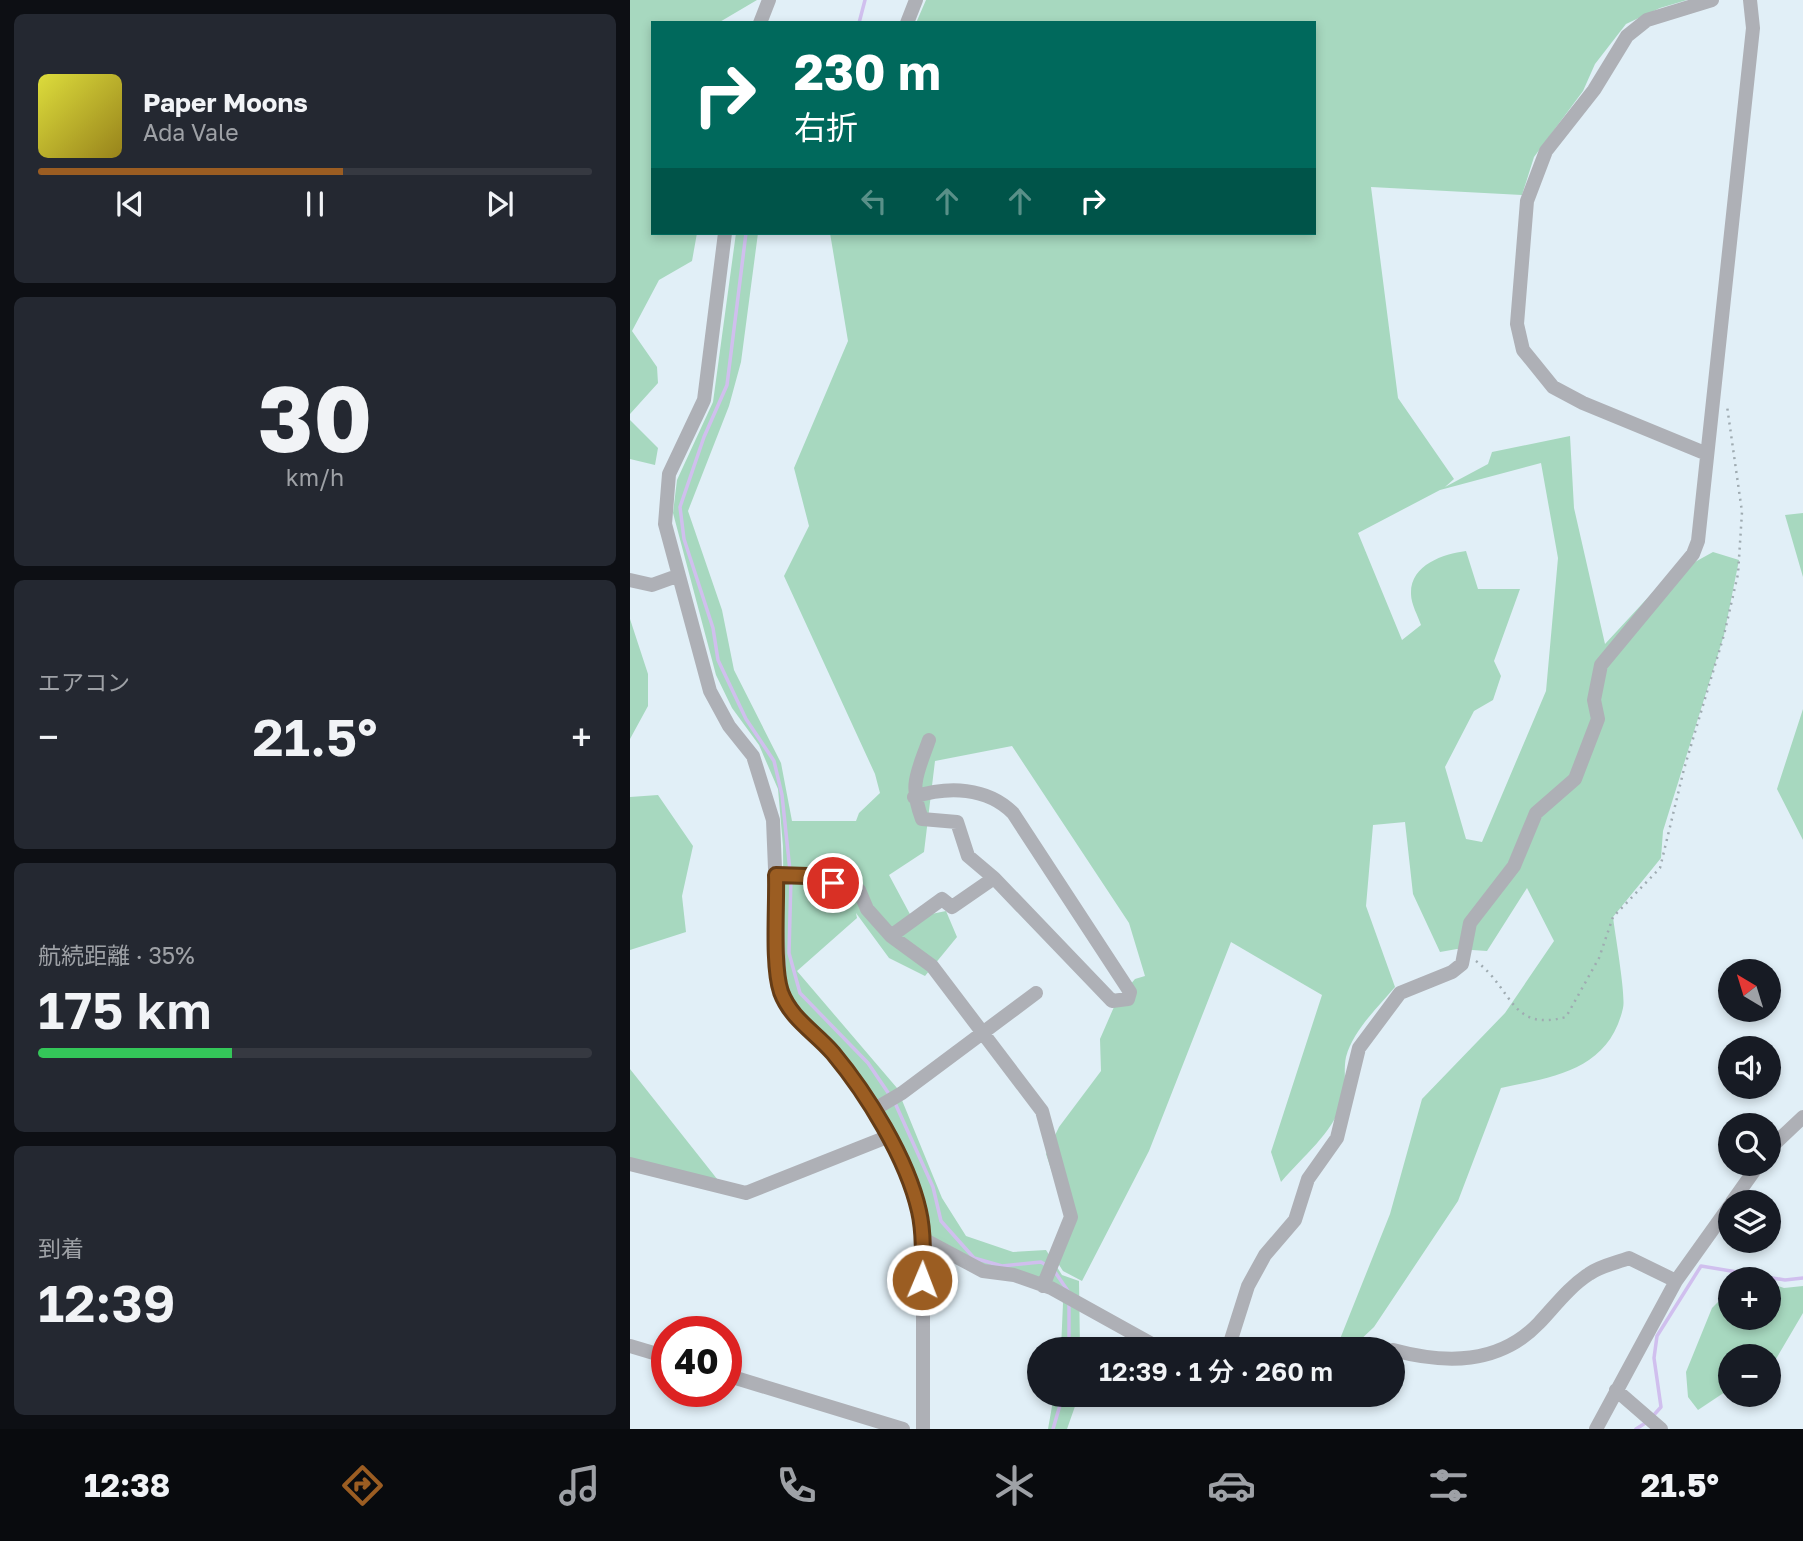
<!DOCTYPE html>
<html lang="ja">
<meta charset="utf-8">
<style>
:root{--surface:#171b24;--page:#242831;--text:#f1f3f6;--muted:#9ea1a6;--line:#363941;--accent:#9b5d22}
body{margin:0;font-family:"Golos Text","Noto Sans JP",sans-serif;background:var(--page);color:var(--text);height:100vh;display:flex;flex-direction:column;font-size:26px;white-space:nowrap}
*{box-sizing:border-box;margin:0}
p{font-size:23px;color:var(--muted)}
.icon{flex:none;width:38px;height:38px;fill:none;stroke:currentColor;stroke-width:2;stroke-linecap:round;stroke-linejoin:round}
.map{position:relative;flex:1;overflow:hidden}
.details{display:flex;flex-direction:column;gap:14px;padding:14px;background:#0d0f14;width:630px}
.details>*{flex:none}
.banner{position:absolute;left:21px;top:21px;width:665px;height:214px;border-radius:0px;box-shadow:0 4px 10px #0003;background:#00695c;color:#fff;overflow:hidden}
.needle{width:46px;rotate:322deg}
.fabs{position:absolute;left:1088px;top:959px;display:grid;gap:14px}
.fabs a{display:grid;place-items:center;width:63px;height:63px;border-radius:50%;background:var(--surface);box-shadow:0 4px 10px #0003;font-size:35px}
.speed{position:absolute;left:21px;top:1316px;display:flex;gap:14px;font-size:35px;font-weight:700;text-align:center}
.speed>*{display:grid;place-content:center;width:91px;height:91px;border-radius:50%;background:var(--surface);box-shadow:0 4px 10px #0003;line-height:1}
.speed .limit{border:10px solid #d22;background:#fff;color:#111}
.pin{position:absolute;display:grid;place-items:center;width:60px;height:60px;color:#fff;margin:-30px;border:4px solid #fff;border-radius:50%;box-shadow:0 2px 7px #0007}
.me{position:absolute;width:77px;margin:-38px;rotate:1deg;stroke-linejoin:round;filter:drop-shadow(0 0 5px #0008)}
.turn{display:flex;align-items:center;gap:24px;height:147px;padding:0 28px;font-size:32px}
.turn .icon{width:91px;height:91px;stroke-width:2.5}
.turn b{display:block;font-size:49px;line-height:60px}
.lanes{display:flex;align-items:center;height:66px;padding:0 28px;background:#0003;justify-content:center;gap:35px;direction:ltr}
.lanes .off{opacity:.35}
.big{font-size:52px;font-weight:600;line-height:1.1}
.details .tile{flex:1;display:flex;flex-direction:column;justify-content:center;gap:10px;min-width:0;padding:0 24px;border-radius:10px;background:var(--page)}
.details .dial{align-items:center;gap:0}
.dial b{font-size:91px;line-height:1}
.song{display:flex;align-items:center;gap:21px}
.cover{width:84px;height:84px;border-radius:10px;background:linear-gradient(135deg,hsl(60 70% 55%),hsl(50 70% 35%))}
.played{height:7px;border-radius:4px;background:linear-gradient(90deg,var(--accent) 55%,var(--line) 55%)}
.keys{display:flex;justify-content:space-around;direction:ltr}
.heat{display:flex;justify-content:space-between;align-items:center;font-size:38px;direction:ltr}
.charge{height:10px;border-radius:5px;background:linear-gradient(90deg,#34c759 35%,var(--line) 0)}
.trip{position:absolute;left:397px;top:1337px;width:378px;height:70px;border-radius:35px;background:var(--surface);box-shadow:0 4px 10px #0003;font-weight:600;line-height:70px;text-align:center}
.dock{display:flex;height:112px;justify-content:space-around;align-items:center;background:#090b0e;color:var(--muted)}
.dock .icon{width:49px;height:49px}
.dock .current{color:var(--accent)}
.dock b{font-size:32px;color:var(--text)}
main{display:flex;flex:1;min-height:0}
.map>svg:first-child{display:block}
.green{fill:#a7d8bf;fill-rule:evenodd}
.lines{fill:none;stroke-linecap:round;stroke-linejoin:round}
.stream{stroke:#d0bfee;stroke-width:3.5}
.path{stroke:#9fabb1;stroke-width:2.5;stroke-dasharray:2 5;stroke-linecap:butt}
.minor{stroke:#aeb0b6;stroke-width:14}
.route-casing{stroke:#653c16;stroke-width:18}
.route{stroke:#9b5d22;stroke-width:12}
</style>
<main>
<section class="details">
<div class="tile">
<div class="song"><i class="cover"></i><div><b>Paper Moons</b><p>Ada Vale</p></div></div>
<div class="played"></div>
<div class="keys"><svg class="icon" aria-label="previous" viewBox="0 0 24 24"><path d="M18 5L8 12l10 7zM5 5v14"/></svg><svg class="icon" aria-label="pause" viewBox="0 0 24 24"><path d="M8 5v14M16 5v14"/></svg><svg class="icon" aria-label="next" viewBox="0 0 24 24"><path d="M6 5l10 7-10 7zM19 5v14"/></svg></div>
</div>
<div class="tile dial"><b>30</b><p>km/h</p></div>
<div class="tile"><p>エアコン</p>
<div class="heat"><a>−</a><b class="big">21.5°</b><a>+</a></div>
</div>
<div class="tile"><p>航続距離 · 35%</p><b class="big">175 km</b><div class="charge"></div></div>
<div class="tile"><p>到着</p><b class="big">12:39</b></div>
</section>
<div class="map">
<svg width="1173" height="1429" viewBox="0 0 1173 1429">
<rect width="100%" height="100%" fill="#e1eff7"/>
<path class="green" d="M0,0h127l-39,23h-65v210h44l-5,28 -33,19 -27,51 25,36 1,16 -28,31z
M296,0h761l-27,8 -34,16 -31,40 -12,27 -49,66 -12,38 -151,-8 27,211 56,81 -9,8 43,-23 4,-12 78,-16 4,72 31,136 61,-66 47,-26 26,8 -15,75 -61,196 -2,27 -48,59c2,17 13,79 10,91 -14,62 -69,69 -122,80l-43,113 -84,126 -18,17h-18l52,-130 32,-115 83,-86 49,-72 -27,-53 -40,63 -30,-2 -17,3 -27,-58 -8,-72 -32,3 -7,81 29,81c-18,21 -42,44 -49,70 -3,14 1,30 -3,44 -12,34 -39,54 -62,81l-10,-30 51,-157 -91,-53 -82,209 -67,130 -19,-10 -11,-17 15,-37 -21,-63 13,-27 42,-56 -1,-32 17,-39 18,-21 10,-3 -16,-53 -117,-177 -77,15 -11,91 -35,23 23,43 34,-7 11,26 -32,39 -36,-18 -33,-45 1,5 -60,53 100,117 45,110 24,38 47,16 33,-2 16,25 17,6 1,68h-19l2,-46 -7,-16 -74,-20 -51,-30 -4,-23 -16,-44 -127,-182 -1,-142 -5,-57 -19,-44 -27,-37 -16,-33 -43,-162 4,-33 36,-78 23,-169h22l-17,129 -12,44 -41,105 34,99 12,60 47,93 11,58h64l3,-8 21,-20 -5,-19 -91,-198 25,-50 -15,-58 54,-127 -18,-108h484v-210h-398zM911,463l17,95 -12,133 -64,151 -16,-3 -21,-72 29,-56 19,-11 8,-24 -7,-15 26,-72h-42l-12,-38c-23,3 -56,14 -55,43 0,10 7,22 10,31l-19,15 -44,-107 82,-43z
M0,420l28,28 -3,17 -25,-6z
M1173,513v64l-18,-62z
M0,619l18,55v32l-18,33z
M1173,709v131l-26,-51z
M28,795l35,51 -11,50 4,36 -56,18v-153z
M0,1069l95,120 -95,-29z
M1139,1283l15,5 19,-2v27l-27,46 -7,4v-7h-38v32l-33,22 -10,-13 -2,-25 26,-64 19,-19v29h38z
M424,1395h25l-12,34h-19z"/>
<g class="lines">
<path class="stream" d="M229,23l6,-23
M116,233l-19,152 -23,52 -24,70 4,32 29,89 5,32 28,59 28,42 8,34 8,76
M161,878l-2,75 11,40 68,70 23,34
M265,1103l38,84 8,34 33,37 28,8 39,-4 5,3
M425,1272l13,19
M439,1303v46
M1022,1417l9,-10 -7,-49 3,-22 44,-70 84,14 18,-2
M423,1429l10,-34
M1006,1429l11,-7"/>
<path class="path" d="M846,961c38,29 34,71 90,56l33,-59 14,-41 47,-49 24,-99 40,-134 14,-61 4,-62 -15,-106"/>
<path class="minor" d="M130,23l9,-23
M277,23l9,-23
M95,233l-21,167 -35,74 -4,50 45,167 19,35 24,30 20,64 7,170c13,27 33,40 52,61 44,51 82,121 91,188v190
M1077,454l-124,-51 -30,-16 -30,-37 -6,-26 10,-123 19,-50 48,-61 33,-54 20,-16 65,-20
M0,580l22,5 25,-9
M284,797c34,-11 73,-10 99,16l117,179 -2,7 -16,2 -118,-123
M146,875l32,1 51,14 8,19 24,27 41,30 110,145 29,106 -28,69
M261,936l51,-37 10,8 42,-29 -26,-22 -11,-34 -35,-3c-13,-35 -5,-45 7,-79
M243,1110l29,-17 134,-100
M1139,1149l34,-32
M0,1164l116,29 141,-56
M1102,1202l27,-38
M293,1239l60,32 31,4 37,13 110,61
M0,1346l37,11
M598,1349l20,-63 17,-31 30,-35 13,-41 29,-41 22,-90 41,-55 52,-21 10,-8 8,-41 44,-57 22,-53 39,-34 23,-60 -4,-19 7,-35 92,-111 5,-13 55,-513 -3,-28
M763,1350c52,14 106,15 146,-27 16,-17 30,-36 50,-49 11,-8 27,-11 40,-16l47,23
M96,1375l177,54
M986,1390l45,39
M966,1429l80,-148 55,-77"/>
</g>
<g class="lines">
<g class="route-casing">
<path id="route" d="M203,883l-25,-7 -32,-1c1,31 -4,90 5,117 10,27 34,40 52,61 34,41 74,105 86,158 5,22 4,46 3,69"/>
</g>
<use href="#route" class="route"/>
</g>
</svg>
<div class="fabs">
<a><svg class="needle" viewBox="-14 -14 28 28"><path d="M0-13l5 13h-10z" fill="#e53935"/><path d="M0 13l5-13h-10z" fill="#9ea1a6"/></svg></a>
<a><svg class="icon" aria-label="sound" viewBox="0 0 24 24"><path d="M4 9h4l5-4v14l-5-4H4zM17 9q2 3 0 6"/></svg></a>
<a><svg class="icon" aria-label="search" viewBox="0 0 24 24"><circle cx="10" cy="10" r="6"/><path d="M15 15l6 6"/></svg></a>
<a><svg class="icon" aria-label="layers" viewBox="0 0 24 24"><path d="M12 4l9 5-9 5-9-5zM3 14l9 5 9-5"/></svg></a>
<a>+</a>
<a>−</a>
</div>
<div class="speed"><div class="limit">40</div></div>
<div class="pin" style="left:203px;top:883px;background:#d93025"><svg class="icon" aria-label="arrive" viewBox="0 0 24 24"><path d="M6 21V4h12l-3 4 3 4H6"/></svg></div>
<svg class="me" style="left:292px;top:1280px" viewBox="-20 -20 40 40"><circle r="17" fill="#9b5d22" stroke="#fff" stroke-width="3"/><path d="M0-11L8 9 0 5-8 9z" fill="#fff"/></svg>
<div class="trip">12:39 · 1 分 · 260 m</div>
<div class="banner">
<div class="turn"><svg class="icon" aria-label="right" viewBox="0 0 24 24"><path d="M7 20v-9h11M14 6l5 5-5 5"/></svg><div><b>230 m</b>右折</div></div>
<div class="lanes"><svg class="icon off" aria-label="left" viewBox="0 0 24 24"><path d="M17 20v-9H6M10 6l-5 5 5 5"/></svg><svg class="icon off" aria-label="ahead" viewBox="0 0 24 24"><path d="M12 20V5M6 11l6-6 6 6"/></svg><svg class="icon off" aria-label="ahead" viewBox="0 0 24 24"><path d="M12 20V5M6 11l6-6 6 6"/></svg><svg class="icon" aria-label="right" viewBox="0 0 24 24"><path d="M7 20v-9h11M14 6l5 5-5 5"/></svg></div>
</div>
</div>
</main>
<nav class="dock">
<b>12:38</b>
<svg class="icon current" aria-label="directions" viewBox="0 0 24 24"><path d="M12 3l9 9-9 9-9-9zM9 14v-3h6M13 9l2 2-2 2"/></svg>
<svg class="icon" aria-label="music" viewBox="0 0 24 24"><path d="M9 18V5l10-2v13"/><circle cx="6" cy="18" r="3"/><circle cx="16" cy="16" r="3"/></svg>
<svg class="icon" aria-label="phone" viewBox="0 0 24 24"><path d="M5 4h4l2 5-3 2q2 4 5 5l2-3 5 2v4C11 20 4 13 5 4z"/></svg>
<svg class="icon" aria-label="climate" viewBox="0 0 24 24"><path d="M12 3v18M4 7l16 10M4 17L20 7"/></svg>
<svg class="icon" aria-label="car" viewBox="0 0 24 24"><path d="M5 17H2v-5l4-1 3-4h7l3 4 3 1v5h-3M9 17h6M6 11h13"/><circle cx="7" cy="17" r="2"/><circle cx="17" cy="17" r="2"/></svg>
<svg class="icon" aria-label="filters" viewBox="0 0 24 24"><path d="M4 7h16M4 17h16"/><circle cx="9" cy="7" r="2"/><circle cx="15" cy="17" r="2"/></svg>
<b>21.5°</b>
</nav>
